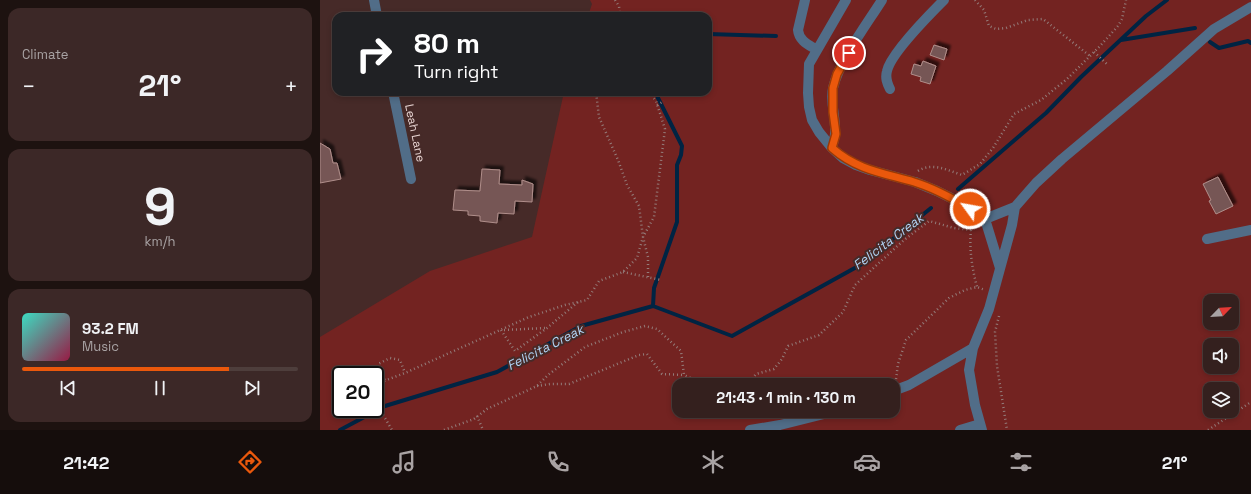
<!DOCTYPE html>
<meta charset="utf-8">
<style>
:root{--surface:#34201e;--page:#3c2827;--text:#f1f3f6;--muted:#a9a3a4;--line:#4e3e3c;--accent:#ea580c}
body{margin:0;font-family:"Space Grotesk",sans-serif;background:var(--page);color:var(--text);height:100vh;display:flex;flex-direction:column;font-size:15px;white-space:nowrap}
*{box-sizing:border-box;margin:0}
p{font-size:13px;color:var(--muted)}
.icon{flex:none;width:22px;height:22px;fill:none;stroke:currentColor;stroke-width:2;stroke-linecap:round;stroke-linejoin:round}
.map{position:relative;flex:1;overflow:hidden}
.details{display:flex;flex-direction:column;gap:8px;padding:8px;background:#1d1210;width:320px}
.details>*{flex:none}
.hud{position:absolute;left:12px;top:12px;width:380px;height:84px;border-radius:12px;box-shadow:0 2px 6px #0003,0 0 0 1px var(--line);background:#202124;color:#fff;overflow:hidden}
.needle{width:26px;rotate:65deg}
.fabs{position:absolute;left:883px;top:294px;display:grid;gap:8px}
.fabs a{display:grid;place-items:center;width:36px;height:36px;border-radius:8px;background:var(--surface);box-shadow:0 2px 6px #0003,0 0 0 1px var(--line);font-size:20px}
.speed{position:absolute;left:12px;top:366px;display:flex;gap:8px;font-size:20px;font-weight:700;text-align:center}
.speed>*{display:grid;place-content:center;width:52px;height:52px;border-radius:50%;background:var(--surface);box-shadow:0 2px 6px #0003,0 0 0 1px var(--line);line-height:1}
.speed .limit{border:2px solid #111;border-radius:6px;background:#fff;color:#111}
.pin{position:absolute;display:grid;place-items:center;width:34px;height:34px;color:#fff;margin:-17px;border:2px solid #fff;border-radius:50%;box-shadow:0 1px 4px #0007}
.me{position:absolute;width:44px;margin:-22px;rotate:302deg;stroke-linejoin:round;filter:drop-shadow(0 0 3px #0008)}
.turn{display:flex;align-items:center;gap:14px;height:84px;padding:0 16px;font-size:18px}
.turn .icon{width:52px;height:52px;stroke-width:2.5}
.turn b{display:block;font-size:28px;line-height:34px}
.big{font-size:30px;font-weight:700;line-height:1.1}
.details .tile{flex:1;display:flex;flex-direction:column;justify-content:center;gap:6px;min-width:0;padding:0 14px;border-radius:12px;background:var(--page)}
.details .dial{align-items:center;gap:0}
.dial b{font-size:52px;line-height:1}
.song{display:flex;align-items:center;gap:12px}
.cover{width:48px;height:48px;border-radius:6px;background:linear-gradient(135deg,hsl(170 70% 55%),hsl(340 70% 35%))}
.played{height:4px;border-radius:2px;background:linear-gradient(90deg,var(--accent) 75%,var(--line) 75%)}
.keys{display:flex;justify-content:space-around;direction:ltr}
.heat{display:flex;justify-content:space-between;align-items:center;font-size:22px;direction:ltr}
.trip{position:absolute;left:352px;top:378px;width:228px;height:40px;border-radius:12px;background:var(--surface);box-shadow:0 2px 6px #0003,0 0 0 1px var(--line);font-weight:700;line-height:40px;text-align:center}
.dock{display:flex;height:64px;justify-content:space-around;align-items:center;background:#150d0c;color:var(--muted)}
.dock .icon{width:28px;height:28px}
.dock .current{color:var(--accent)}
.dock b{font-size:18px;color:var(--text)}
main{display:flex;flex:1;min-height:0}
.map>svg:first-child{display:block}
.green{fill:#732321;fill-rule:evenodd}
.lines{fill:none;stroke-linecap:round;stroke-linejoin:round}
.stream{stroke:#002443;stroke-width:4}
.building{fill:#765754;stroke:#b08e8b;filter:url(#shadow)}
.path{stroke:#947c7a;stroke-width:2.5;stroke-dasharray:1 3;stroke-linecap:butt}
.minor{stroke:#516d88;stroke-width:10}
.route-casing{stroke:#983908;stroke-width:10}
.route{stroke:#ea580c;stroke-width:7}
.labels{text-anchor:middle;stroke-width:4;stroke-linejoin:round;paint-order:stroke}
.street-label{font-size:12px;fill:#e7d4d2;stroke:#462a28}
.water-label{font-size:13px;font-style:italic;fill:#b1d4f5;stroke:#462a28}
</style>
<main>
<section class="details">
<div class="tile"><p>Climate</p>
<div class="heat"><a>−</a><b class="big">21°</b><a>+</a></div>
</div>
<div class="tile dial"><b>9</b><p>km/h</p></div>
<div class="tile">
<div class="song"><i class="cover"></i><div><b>93.2 FM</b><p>Music</p></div></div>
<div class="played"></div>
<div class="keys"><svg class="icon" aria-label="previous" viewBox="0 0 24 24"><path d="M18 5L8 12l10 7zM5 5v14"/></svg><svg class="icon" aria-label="pause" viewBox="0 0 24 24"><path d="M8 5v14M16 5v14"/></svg><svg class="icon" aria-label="next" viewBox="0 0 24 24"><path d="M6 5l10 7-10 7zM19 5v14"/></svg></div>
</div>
</section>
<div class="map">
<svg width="931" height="430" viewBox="0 0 931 430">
<defs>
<filter id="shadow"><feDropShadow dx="3.5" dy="-3.5" stdDeviation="1" flood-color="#0009"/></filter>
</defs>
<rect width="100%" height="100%" fill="#462a28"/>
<path class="green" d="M270,0h661v430h-931v-93l110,-66 102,-34 32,-145h144v-76h-120l4,-12zM890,301h22v22h-22zM890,345h22v22h-22zM21,375h34v34h-34zM359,385h214v26h-214zM890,389h22v22h-22z"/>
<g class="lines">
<path class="stream" d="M388,34l68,2
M801,40l74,-12
M890,42l9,6 29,-7 3,2
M638,189l88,-76 35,-36 65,-61 21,-16
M333,306l1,-18 23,-66v-57l4,-10 1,-9 -24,-48 -2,-6
M20,430l45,-24 112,-34 84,-46 72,-20 79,30 130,-72 69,-56"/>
</g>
<path class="building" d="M614,45l13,4 -3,11 -14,-5z
M603,61l13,5 -6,18 -10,-3 1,-4 -10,-3 3,-10 7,2z
M0,143l10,6 3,14h4l4,16 -21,4z
M162,169l18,1 -1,14 23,1v-5l11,4 -1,18 -17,-1 -1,13 -16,-1 -1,10 -17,-2v-5l-12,-1v-4l-15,-1 2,-20 25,1z
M898,177l15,29 -17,8 -7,-13 2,-1 -8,-16z"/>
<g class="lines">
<path class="path" d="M295,0l4,6 1,10
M655,0l9,10 5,16 7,3 10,-1 22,-8 15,-1 47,37
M774,52l14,13
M337,105l7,-4
M598,171c14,-9 29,-1 44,4l18,-11 13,-16 21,-34 27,-14 26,-21 34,-34 17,-19 4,-7 4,-19
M651,230c-2,19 1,38 6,57
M303,272l38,8
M328,277v-20l-5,-20 11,-20 11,-88 -9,-28 -7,-9
M679,316l-4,16 2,34 10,64
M181,330l14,21 32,-23 31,-26
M184,330l42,-2
M576,379l2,-15 8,-24 43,-42 16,-8 12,-3 8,3
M65,380l-7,-9v-7l12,-6 10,2 5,13
M427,385l9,-11 18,-5 8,-10 6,-13 31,-11 24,-23 12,-27 49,-45 25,-19 25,7 17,2 5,-6
M217,386l13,-2h19l70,-29 8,-1 15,20 22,1
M55,387l1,-3 29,-11 124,-56 36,-12 22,-5 12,-19 24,-9 14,-14 6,-21 -4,-31 -12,-21 -9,-25 -19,-43 -3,-25
M55,401l17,29
M157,416l6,14
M124,430l30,-11 13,-10 50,-23 11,-11 37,-28 38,-15 22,-6 12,3 24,22 3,24 11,5 26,5
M888,430l43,-28"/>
<path class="minor" d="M54,0l3,16
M485,0l-7,30c1,11 11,15 19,20
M526,0l-37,64 -1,29 1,14 3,13 7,12 13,16 11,10 13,7 14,5 45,12 22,9 20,10 28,18 15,49
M570,89c-3,-6 -5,-11 -3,-18 4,-18 43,-57 57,-71
M73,92l18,87
M512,148c1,-5 3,-10 3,-15 1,-15 -5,-30 -2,-45 6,-27 34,-64 49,-88
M665,219l30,-12 21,-24 26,-24 105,-88 47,-42 37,-22
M887,239l44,-9
M653,348l-4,22 6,35 7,25
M573,391l16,-6 64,-37 16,-39 23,-84 3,-18
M430,430l30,-5 56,-14
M640,430l20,-6"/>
</g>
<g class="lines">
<g class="route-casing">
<path id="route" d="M529,53l-12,21 -4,14v24l3,22 -4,14c25,22 51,25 82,34 20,6 38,16 56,27"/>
</g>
<use href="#route" class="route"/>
</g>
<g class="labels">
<g class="street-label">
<text transform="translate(95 133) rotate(78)" y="4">Leah Lane</text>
</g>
<g class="water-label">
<text transform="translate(568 241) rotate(-37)" y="5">Felicita Creak</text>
<text transform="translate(225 347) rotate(-27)" y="5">Felicita Creak</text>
</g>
</g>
</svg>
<div class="fabs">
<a><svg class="needle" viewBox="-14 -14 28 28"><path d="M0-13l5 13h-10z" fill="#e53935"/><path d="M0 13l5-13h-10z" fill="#a9a3a4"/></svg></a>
<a><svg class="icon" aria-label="sound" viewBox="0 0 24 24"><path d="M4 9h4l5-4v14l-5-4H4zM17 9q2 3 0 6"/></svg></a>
<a><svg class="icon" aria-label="layers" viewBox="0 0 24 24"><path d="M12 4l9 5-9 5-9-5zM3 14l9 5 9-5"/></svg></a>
</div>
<div class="speed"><div class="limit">20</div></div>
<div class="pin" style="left:529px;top:53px;background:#d93025"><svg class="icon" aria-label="arrive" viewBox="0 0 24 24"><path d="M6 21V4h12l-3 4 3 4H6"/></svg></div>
<svg class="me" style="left:650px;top:209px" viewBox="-20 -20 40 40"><circle r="17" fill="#ea580c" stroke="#fff" stroke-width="3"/><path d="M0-11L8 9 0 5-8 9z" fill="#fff"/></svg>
<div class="trip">21:43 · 1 min · 130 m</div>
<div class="hud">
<div class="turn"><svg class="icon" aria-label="right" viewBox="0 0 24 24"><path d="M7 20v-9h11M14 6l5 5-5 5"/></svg><div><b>80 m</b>Turn right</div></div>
</div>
</div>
</main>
<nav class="dock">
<b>21:42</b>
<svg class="icon current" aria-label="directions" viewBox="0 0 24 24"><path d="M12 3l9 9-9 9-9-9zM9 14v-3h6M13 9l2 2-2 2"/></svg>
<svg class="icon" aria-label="music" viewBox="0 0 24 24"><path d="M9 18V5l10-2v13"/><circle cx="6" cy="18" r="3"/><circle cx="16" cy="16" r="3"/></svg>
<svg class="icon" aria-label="phone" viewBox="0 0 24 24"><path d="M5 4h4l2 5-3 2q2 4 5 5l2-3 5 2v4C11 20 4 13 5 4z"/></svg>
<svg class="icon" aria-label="climate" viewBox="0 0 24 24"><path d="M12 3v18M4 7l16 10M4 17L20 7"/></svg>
<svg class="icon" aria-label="car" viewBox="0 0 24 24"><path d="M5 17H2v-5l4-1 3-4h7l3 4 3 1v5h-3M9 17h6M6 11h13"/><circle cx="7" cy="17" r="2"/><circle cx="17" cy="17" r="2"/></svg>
<svg class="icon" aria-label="filters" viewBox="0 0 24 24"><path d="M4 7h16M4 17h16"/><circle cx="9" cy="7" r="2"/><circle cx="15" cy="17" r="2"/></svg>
<b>21°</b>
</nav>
